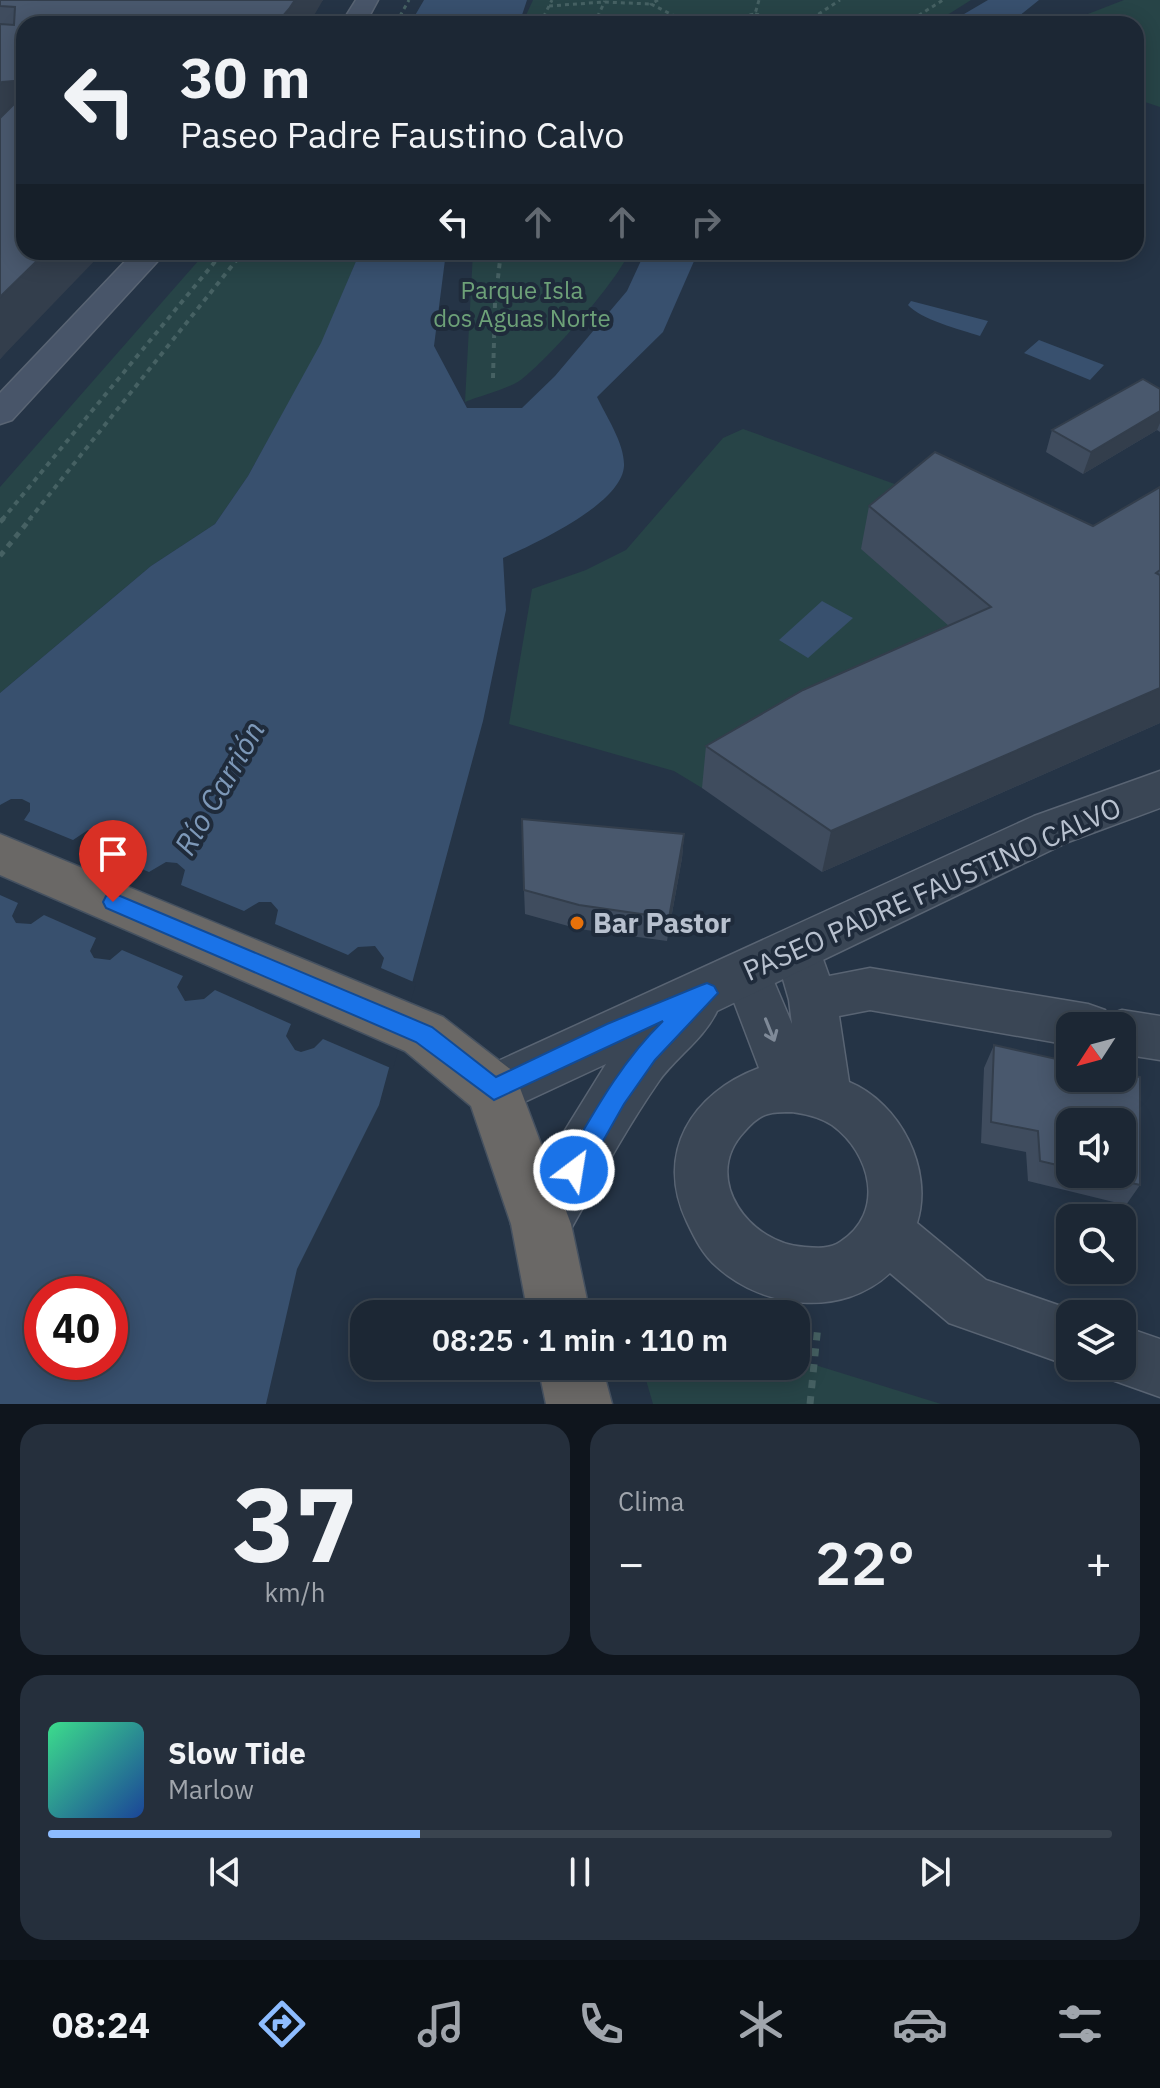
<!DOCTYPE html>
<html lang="es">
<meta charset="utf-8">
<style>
:root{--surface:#1c2734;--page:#252f3c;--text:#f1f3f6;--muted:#a0a5ac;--line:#3a444f;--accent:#8dbcff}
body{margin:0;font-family:"IBM Plex Sans",sans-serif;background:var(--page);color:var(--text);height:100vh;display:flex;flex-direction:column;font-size:30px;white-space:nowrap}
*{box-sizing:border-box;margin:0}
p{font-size:26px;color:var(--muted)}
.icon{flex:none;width:44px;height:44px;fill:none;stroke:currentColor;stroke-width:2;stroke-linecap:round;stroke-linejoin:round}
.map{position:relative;height:1404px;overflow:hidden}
.drawer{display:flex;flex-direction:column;gap:20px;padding:20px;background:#0f151d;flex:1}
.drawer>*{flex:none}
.hud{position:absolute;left:16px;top:16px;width:1128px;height:244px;border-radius:24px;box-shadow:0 4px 20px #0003,0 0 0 2px var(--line);background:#1c2734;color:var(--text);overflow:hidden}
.needle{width:52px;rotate:234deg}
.tools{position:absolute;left:1056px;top:1012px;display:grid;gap:16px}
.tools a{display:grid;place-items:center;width:80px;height:80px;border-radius:16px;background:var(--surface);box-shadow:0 4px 20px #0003,0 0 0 2px var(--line);font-size:40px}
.speed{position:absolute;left:24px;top:1276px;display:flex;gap:16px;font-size:40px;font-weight:700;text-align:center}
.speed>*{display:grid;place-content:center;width:104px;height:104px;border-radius:50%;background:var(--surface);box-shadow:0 4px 20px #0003,0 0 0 2px var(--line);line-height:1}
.speed .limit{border:12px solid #d22;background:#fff;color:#111}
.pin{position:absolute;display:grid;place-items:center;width:68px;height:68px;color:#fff;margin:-82px -34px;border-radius:50% 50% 50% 0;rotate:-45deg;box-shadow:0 0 8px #0007}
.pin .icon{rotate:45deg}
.me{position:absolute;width:88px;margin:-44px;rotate:31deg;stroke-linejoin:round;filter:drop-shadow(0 0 6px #0008)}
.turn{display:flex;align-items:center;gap:28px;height:168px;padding:0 32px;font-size:36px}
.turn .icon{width:104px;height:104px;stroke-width:2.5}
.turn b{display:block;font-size:56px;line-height:68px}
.lanes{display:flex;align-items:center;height:76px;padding:0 32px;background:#0003;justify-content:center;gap:40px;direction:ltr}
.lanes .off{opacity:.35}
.big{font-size:60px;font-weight:600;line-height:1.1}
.drawer .card{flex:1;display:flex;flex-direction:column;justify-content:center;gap:12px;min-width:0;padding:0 28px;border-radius:24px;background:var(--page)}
.drawer .dial{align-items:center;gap:0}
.dial b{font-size:104px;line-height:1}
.song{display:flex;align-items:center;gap:24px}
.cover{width:96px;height:96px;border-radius:12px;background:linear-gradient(135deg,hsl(150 70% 55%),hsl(220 70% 35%))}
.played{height:8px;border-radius:4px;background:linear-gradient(90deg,var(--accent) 35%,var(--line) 35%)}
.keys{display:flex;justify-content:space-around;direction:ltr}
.heat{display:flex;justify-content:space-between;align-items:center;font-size:44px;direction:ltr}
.drawer .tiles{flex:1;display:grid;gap:20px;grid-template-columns:1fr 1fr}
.card:last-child{grid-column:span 2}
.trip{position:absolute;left:350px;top:1300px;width:460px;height:80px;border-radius:24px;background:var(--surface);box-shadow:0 4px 20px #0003,0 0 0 2px var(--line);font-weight:600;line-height:80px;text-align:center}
.dock{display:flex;height:128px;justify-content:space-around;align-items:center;background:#0b1015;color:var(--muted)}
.dock .icon{width:56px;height:56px}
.dock .current{color:var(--accent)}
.dock b{font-size:36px;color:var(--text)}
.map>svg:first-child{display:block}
.green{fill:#274447}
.water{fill:#38506e;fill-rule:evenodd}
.pier{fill:#253446}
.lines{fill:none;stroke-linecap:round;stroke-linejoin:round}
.minor-casing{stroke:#596473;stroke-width:3}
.tertiary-casing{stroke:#596473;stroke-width:3}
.secondary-casing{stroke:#596473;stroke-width:3}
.trunk-casing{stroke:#455160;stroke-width:3}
.path-far3{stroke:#466163;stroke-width:3;stroke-dasharray:4 4;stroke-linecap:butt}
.path-far2{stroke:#466163;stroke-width:4;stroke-dasharray:5 5;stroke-linecap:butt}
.path-far1{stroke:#466163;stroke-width:5;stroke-dasharray:6 6;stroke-linecap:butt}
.path{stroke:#466163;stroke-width:7;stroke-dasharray:8 8;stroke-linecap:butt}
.minor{fill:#3a4655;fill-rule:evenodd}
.tertiary{fill:#3a4655;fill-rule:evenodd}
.secondary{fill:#485569;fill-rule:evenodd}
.trunk{fill:#6a6866;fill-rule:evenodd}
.wall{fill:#3f4c5e;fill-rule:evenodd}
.shaded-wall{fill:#333e4c}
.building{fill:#49586d;stroke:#333e4c;stroke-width:2}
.oneway{stroke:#7f8a98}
.route{fill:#1a73e8;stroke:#114b97;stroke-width:2}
.food-dot{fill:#e8710a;stroke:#1f2b3b;stroke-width:3}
.labels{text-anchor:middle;stroke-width:8;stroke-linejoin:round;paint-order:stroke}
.far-park-label{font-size:24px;fill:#6da178;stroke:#1f2b3b}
.street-label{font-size:28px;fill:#b8c1cf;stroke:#1f2b3b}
.poi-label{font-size:28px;font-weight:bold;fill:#b8c1cf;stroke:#1f2b3b;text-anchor:start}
.water-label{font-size:30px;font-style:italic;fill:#7d98b8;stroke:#1f2b3b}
</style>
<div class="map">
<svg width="1160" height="1404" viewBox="0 0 1160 1404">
<rect width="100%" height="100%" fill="#253446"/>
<path class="green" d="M533,0h438l-38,24h-411z
M1124,0h36v107l-24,-8v-75h-74z
M206,252h154l-38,91 -74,133 -33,48 -64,42 -151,127v-206z
M473,252h156c-11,29 -81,107 -107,127 -15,11 -40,16 -57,23z
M743,429l182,66 27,133 -156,105 -94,55 -28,-17 -165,-47 23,-135 54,-19 40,-20 97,-112z
M796,1359l145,45h-288l-11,-38h154z"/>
<path class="water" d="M424,0h103l-8,24h-109z
M988,0h51l-30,24h-62z
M360,252h86l-12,94 33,62h55l33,-32 72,-85 18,-39h53l-35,80 -66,65c9,19 28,47 27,69 -2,38 -90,78 -121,92l3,52 -23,111 -104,384 -82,164 -31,135h-266v-711l151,-127 64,-42 33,-48 73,-133zM42,1294h68v68h-68z
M911,301l77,20 -8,15c-19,-6 -60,-17 -72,-31z
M1039,340l65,25 -14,15 -66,-27z
M822,601l31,17 -45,40 -29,-18z"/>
<path class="pier" d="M11,799h11l8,4v8l-6,9 49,20 15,-10 12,1 7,7 -4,15 46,19 17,-10 11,1 8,7 -4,15 63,26 15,-9h12l7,8 -3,14 73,31 10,-8 17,-1 9,12 -3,10 35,15 -23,86 -70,-30 -9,9 -13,4 -6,-2 -9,-14 5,-12 -76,-34 -11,9 -19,2 -8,-14 6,-11 -61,-26 -12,10 -16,-2 -4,-7 6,-13 -52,-23 -13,9 -15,-1 -4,-7 6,-13 -18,-8v-90z"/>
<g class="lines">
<g class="minor-casing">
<path id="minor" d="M797,928l17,6 15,42 41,-8 218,36 17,6 3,5 14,-5 38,6v44l-38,-6v-28h-52v19l-200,-35 -31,6 10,66c51,21 85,87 68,141l69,57 98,34h-14v52l-121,-43 -59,-50c-48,45 -126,36 -173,-6 -14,-12 -22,-28 -30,-45 -33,-69 5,-129 72,-154l-36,-95 7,-15 17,-6 17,6 28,66 -3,-24 -15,-52 6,-14zM792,1112c14,2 28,5 40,13 39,28 54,88 8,117 -10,7 -23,6 -35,5 -54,-2 -105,-68 -61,-115 6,-7 15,-16 24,-18 7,-2 16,-2 24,-2z
M1122,1326l38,13v58l-59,-21 -4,-10h25z"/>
</g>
<g class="tertiary-casing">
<path id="tertiary" d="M1160,771v37l-92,34 -351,169c-13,28 -41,46 -58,70 -36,52 -66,109 -97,164l-21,9 -21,-9 -9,-21 9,-21 86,-139 -112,52 -20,-8 -8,-18 8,-18 560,-256z"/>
</g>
<g class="secondary-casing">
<path id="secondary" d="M356,0h22l-13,24h-24z
M134,252h32l-154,168 -12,4v-31z"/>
</g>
<g class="trunk-casing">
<path id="trunk" d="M0,834l443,183 71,55 57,152 19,90h-62l-17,-90 -40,-118 -66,-55 -405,-176z
M538,1366h64l10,38h-66z"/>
</g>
<path class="path-far3" d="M658,0l-7,4 39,20 65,-10 4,-14
M549,6l55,-4 47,2
M755,14l52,10
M400,16l9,-16
M805,23l35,-23
M540,24l12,-24
M594,24l11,-23
M905,24l38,-24"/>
<path class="path-far2" d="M493,378l2,-75 6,-51
M2,520l221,-268
M29,520l214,-268"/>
<path class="path-far1" d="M0,522l4,-4
M0,556l31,-38"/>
<path class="path" d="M810,1404l8,-79"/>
<use href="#minor" class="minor"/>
<use href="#tertiary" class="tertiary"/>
<use href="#secondary" class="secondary"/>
<use href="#trunk" class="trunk"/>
</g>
<path class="wall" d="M0,0h323l-323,359z
M1160,389v43l-3,-2 -74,44 -37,-22 6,-22z
M1160,487v236l-338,149 -120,-84 4,-42 243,-120 -88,-77 8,-43 224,20z
M684,834l-2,24 -15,83 -88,-12 -54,-15 -1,-24z
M994,1045l146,140 -14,20 -98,-24 -2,-29 -45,-9 3,-75zM1070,1122l52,52h-52z"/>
<path class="shaded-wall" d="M295,0h28l-14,24h-33z
M13,81l11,34 -24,23v-54l2,-2z
M46,252h57l-103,107v-62z
M1160,411v12l-3,7 -74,44 8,-22z
M1160,688v35l-338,149 9,-41z
M684,834l-2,24 -15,83 2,-23z"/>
<path class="building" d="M0,0h295l-6,9 -13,15h-252v228h22l-46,45v-179l13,-13v-24l-11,1 -2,2v-60l14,1 1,-18 -15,-1z
M1143,379l17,10v22l-69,41 -39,-22z
M935,452l158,74 67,-39v83l-4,3 4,2v113l-329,143 -125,-85 97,-56 188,-83 -122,-101z
M522,819l162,15 -15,84 -90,-13 -55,-15z
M994,1045l76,17v16h52v-4l18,3v108l-46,-11h28v-52h-52v46l-30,-7 -2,-30 -47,-9z"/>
<defs><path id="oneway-shaft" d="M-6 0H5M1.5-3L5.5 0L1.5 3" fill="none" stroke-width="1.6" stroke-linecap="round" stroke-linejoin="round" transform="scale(2)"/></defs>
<use class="oneway" href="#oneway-shaft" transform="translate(770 1030) rotate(68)"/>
<path class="route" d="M113,893l319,134 64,50 111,-53 92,-38 8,-3 7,3 4,7 -63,67 -31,44 -42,74 -8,4 -9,-4 -3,-8 3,-8c29,-50 56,-100 98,-141l-169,79 -78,-58 -310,-134 -3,-6 3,-6z"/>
<circle class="food-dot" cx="577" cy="923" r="8"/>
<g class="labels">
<g class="far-park-label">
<text x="522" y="299">Parque Isla<tspan x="522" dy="28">dos Aguas Norte</tspan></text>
</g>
<g class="street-label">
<text transform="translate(932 889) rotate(-24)" y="10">PASEO PADRE FAUSTINO CALVO</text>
</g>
<g class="poi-label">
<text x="593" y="933">Bar Pastor</text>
</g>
<g class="water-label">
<text transform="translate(220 788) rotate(-60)" y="10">Río Carrión</text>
</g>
</g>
</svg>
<div class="tools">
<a><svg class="needle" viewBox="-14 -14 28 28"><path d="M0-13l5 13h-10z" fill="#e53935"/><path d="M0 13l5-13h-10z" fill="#a0a5ac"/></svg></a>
<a><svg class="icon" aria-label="sound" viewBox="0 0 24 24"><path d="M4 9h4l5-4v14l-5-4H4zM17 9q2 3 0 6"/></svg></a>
<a><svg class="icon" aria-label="search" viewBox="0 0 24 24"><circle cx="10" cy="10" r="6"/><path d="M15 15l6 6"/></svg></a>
<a><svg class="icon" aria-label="layers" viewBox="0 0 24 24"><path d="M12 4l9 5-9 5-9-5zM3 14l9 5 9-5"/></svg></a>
</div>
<div class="speed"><div class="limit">40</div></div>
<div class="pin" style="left:113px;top:902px;background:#d93025"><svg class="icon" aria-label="arrive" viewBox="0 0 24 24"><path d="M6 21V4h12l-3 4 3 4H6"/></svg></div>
<svg class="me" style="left:574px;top:1170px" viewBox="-20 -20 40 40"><circle r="17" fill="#1a73e8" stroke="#fff" stroke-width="3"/><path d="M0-11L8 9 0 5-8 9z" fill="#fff"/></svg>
<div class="trip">08:25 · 1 min · 110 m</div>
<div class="hud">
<div class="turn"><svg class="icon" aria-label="left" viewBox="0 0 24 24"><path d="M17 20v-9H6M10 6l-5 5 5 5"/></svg><div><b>30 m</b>Paseo Padre Faustino Calvo</div></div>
<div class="lanes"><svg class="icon" aria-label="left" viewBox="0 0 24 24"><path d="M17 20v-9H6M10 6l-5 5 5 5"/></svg><svg class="icon off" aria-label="ahead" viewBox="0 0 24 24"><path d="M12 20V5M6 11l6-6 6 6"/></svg><svg class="icon off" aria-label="ahead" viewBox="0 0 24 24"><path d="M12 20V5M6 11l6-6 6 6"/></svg><svg class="icon off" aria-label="right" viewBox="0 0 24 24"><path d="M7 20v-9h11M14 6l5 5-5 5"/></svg></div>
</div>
</div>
<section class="drawer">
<div class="tiles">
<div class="card dial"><b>37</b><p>km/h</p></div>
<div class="card"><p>Clima</p>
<div class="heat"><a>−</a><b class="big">22°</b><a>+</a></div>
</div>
<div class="card">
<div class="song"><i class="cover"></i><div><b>Slow Tide</b><p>Marlow</p></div></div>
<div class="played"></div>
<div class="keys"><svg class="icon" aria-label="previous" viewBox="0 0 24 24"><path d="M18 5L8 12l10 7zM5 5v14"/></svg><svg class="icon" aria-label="pause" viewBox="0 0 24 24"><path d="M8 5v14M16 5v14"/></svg><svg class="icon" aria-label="next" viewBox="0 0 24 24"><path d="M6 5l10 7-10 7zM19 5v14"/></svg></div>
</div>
</div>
</section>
<nav class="dock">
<b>08:24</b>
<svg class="icon current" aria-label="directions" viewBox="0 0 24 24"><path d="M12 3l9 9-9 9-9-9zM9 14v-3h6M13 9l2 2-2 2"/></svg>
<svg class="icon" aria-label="music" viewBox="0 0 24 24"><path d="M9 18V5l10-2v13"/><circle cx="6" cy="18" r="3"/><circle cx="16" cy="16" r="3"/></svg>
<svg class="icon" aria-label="phone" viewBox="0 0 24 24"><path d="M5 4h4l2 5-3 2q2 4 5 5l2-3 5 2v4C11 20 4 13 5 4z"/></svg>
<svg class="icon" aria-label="climate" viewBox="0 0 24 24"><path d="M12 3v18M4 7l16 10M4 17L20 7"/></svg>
<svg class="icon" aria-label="car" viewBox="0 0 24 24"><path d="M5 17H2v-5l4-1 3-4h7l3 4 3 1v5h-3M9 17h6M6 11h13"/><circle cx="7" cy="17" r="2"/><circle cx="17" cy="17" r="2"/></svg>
<svg class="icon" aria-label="filters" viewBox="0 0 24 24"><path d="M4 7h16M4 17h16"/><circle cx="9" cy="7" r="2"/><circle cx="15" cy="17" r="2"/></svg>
</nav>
